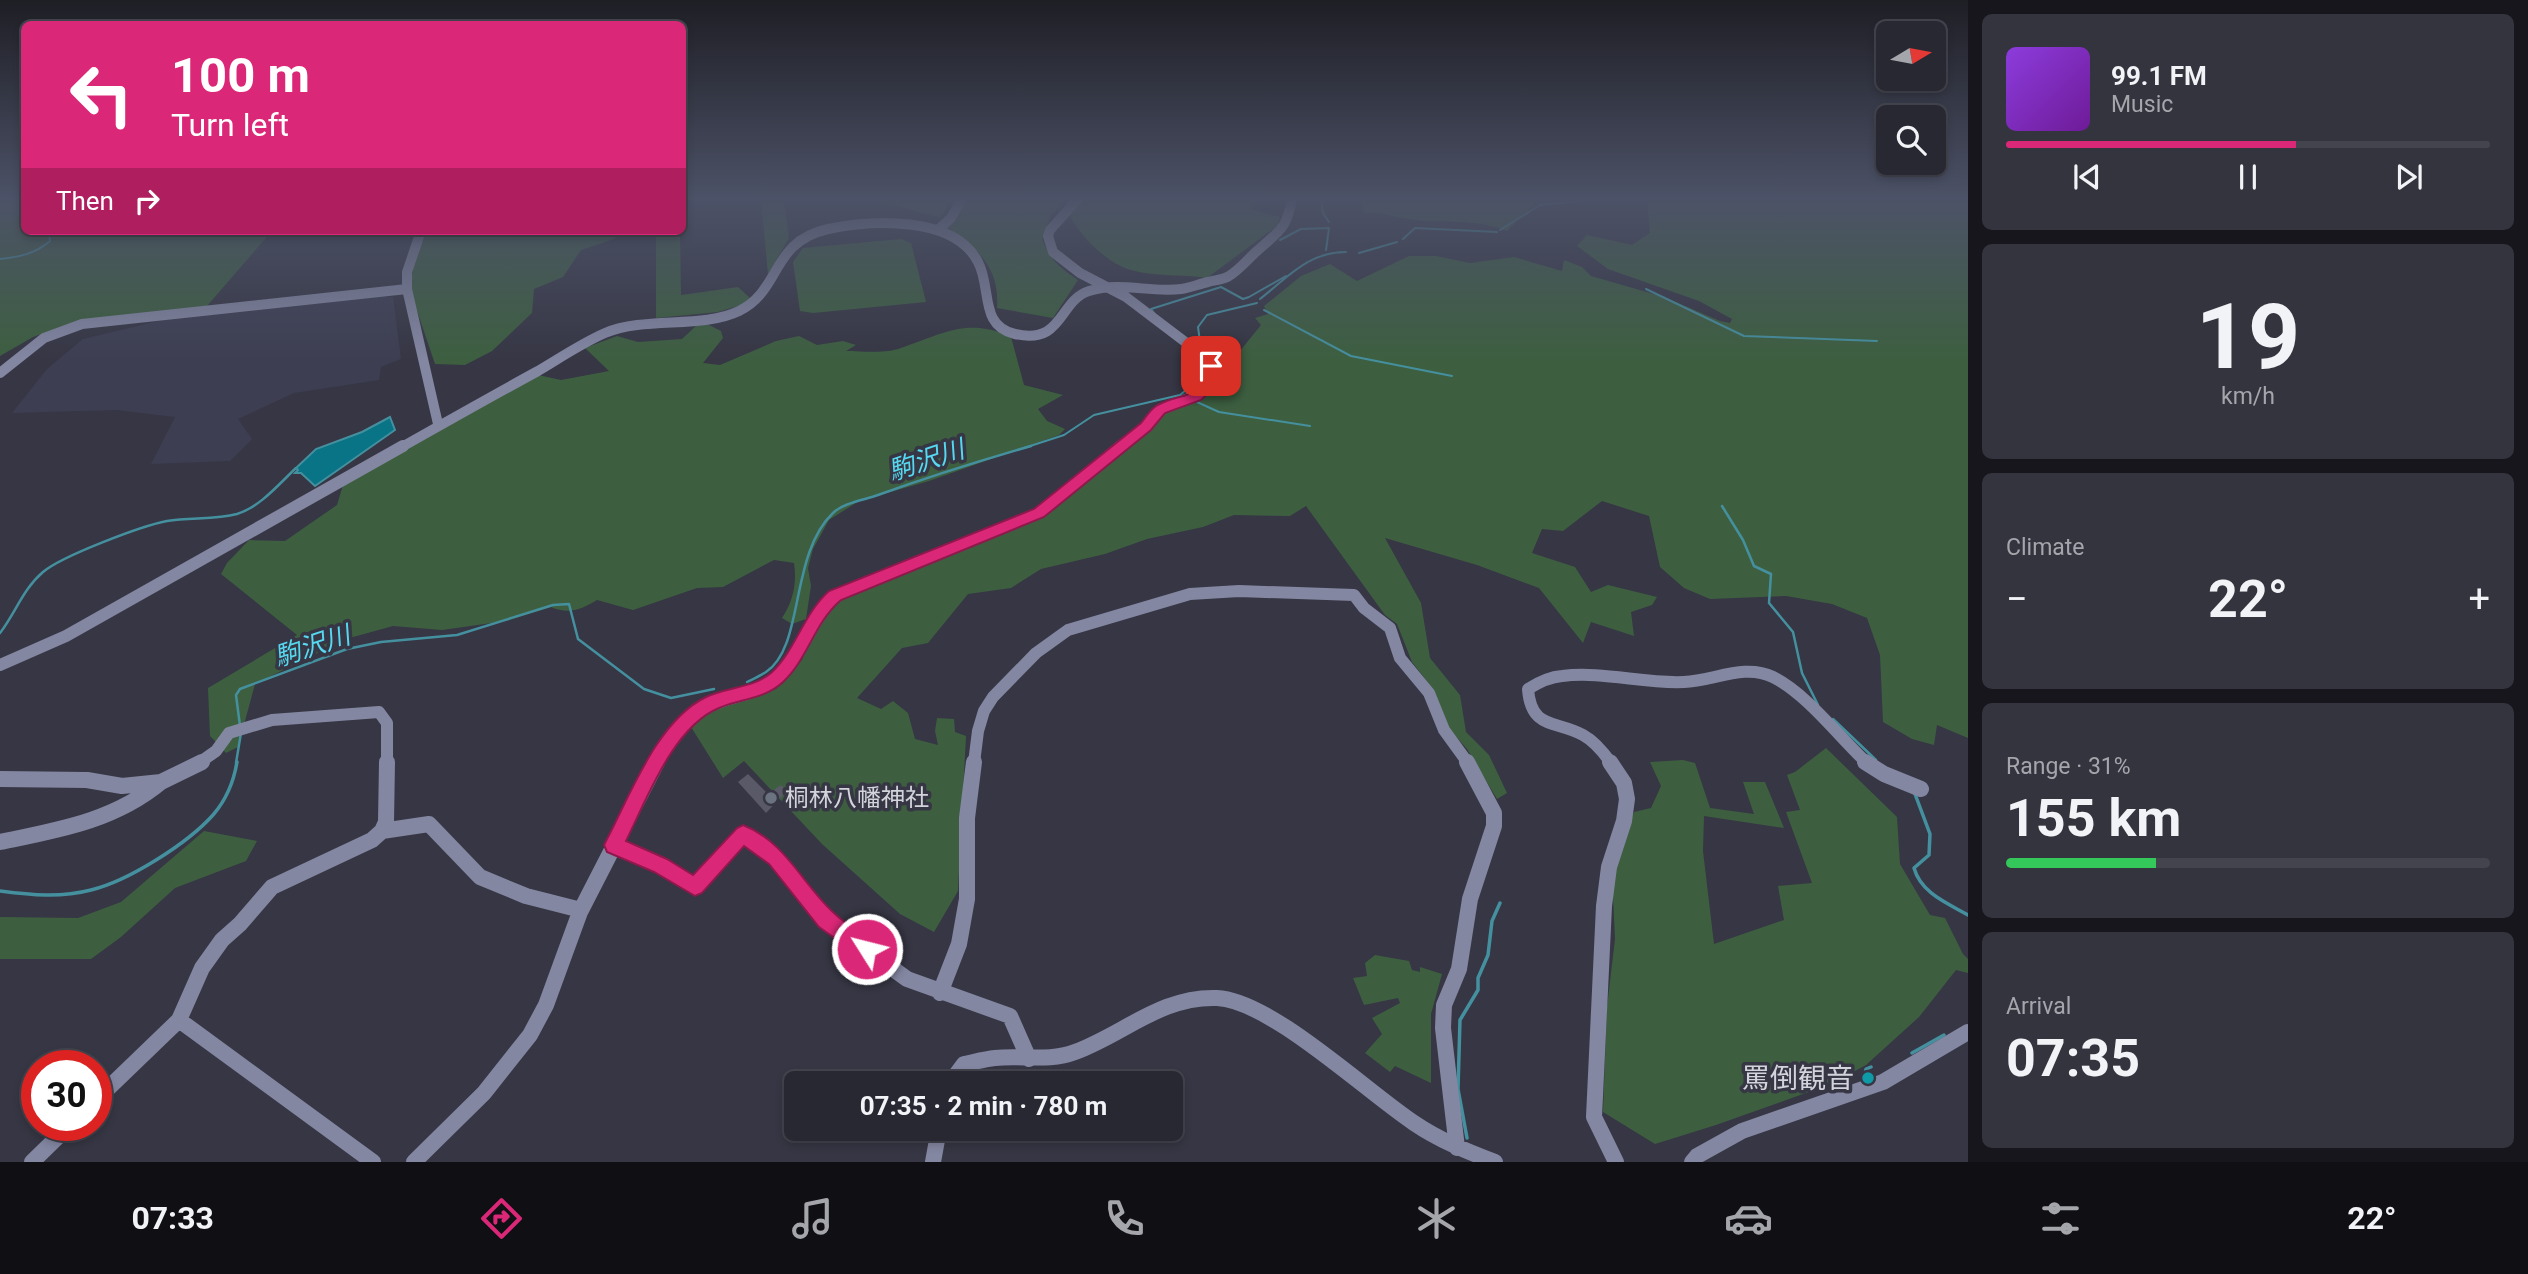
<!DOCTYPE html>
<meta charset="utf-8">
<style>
:root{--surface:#282833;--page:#34343f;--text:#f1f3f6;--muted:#a5a6ac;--line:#44444e;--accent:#db2777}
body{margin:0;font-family:Roboto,"Noto Sans JP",sans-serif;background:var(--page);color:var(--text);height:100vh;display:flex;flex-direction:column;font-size:26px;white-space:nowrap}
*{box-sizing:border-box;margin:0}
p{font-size:23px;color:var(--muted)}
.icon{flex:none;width:38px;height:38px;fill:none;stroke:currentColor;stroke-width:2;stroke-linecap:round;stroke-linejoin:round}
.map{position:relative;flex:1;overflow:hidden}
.drawer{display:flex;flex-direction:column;gap:14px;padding:14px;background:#16161c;width:560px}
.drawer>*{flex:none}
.guide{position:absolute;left:21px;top:21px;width:665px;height:214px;border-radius:10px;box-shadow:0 4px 10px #0003,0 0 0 2px var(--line);background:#db2777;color:#fff;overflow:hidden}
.needle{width:46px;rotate:80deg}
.fabs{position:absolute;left:1876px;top:21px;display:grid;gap:14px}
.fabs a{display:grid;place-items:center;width:70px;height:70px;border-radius:10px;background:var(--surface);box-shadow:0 4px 10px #0003,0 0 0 2px var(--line);font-size:35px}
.speed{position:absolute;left:21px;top:1050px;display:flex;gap:14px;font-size:35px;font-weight:700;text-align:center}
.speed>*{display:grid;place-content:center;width:91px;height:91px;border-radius:50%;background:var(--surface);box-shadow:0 4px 10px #0003,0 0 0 2px var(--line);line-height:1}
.speed .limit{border:10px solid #d22;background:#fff;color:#111}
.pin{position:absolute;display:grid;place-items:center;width:60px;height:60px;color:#fff;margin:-30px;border-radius:14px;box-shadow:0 4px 10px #0006}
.me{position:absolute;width:77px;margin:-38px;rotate:306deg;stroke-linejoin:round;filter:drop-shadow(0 0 5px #0008)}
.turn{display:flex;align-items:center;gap:24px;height:147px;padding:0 35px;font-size:32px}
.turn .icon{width:91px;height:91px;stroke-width:2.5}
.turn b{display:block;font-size:49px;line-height:60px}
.then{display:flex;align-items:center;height:66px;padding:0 35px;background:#0003;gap:14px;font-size:26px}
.big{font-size:52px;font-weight:700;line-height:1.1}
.drawer .card{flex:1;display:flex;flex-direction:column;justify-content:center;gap:10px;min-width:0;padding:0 24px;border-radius:10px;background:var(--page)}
.drawer .dial{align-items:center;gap:0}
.dial b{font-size:91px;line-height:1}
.song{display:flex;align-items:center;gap:21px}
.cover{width:84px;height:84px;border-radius:10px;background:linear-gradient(135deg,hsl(270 70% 55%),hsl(280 70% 35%))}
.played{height:7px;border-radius:4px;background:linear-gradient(90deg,var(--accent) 60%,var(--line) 60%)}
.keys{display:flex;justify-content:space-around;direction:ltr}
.heat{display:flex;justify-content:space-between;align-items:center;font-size:38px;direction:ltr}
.charge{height:10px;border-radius:5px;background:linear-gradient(90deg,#34c759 31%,var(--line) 0)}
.trip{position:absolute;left:784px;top:1071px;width:399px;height:70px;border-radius:10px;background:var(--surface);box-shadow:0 4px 10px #0003,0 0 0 2px var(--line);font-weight:700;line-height:70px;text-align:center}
.dock{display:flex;height:112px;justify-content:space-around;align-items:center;background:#101014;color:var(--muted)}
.dock .icon{width:49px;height:49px}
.dock .active{color:var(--accent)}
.dock b{font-size:32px;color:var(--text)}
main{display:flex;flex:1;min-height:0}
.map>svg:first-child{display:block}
.built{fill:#3d3e52}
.green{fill:#3d5f40}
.water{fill:#087485;stroke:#45909f;stroke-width:2}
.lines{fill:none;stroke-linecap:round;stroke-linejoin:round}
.stream-far2{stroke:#45909f;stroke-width:2}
.stream-far1{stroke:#45909f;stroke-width:2.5}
.stream{stroke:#45909f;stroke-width:3.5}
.building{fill:#595968}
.minor-far2{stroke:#8487a2;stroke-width:10}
.minor-far1{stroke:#8487a2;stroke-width:12}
.minor{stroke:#8487a2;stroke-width:16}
.route{fill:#db2777;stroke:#8e194d;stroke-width:2}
.worship-dot{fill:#6b7280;stroke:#363644;stroke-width:2.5}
.culture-dot{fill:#0f9aa8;stroke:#363644;stroke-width:2.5}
.labels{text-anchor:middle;stroke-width:7;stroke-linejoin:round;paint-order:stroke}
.poi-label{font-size:24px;fill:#d3d3dc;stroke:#363644;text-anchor:start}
.water-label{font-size:26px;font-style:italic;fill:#55d8f0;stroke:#363644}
.near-poi-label{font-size:28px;fill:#d3d3dc;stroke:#363644;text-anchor:end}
</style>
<main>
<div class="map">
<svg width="1968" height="1162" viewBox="0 0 1968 1162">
<rect width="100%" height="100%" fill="#363644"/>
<path class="built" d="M359,295l34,2 8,62 -20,8 -2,13 -85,13 -56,26 14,20 -22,22 -79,3 24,-47 -58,-7 -105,3 35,-44 36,-30 100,-24z"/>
<path class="green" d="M0,199h24v32h248l-65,75 -138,18 -36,13 -33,19z
M761,199h23l5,39 -21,36z
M888,199h54l8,2 -9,17 -52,-14z
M967,199h100l-16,16 -9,24c8,21 18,29 36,41l-25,38 -56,-10c3,-40 -19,-59 -49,-80l9,-9z
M1081,199h168l4,11 27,7 -2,8 -71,53c-25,-4 -51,-1 -76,-8 -23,-6 -50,-33 -61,-54z
M1359,199h181l-33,32c-36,-14 -62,-6 -98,-12 -17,-2 -26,-7 -44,-6z
M1647,199h321v539l-31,-13 -3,20 -22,-6 -29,-17 -3,-67 -13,-37 -35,-14 -46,-8 -76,3 -26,-11 -24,-21 -11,-51 -47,-15 -39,30 -21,-2 -10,24 43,14 16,25 17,-7 49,12 -5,8 -21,7 3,24 -43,-14 -8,21 -44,-55 -62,-23 -92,-27 36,65 9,55 30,37 6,37 23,23 18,38 -10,6 -30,-50 -17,-19 -17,-41 -21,-27 -15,-38 -12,-9 -79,-109 -16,10 -56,-1 -31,12 -56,12 -42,15 -64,15 -30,19 -43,6 -40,49 -26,5 -45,50 24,11 12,-8 15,12 7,26 23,6 -3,-14 2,-13 17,1 1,13 11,4 -8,155 -24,41 -34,-18 -78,-70 -78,-83 -21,17 -32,-51 21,-17 64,-21 26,-29 12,-30 21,-31 229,-98 17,-14 2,-7 81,-67 38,-15 59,-73 -6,-7 13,-4 -4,-8 37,-30 29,-12 27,17 52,-25h27l34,7 44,-6 48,14 2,-11 18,7 9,9 73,21 56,24 10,2 2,-4 -33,-18 -91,-32 -31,-23 10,-11 45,10 18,-12z
M427,231h193l-6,8 -33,11 -18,27 -29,12 -2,24 -40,38 -27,14 -30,-1 -25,-74 3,-23z
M656,231h24l1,64 57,-8 12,11 -2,5 -30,9 -62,6z
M901,239l10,4 15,59 -113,11 -13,-2 -7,-49 10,-14z
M707,324l14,7 2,7 -20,25 17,2 56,-24 23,-5 18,9 26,-4 13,4 -10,6c16,0 40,3 55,-3 42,-14 66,-31 110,-11l13,48 39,10 -25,14 9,12 18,8 -6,6 -130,46 -70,20 -30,19 -16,29 -5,19 3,18 -5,33 -14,5 -10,-6c11,-17 15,-34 12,-55l-20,-3 -51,27 -26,1 -64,22 -36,-10c-15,9 -28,15 -46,7l-45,14 -64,9 -49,-4 -47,13 -91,45 -17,63 -12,6 -16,-17 -2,-48 89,-53 -76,-61 6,-11 22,-23 36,1 52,-36 6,-20 195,-110 23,5 48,-9 -24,-23 32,-12 21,6 44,-3 15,-14z
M1826,748l71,69 3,47 30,51 15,3 18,36 5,5v14l-12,-3 -37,47 -53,48 -35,19 -115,41 -61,19 -52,-32 4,-105 8,-68 -3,-64 22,-63 17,-4 10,-22 -11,-24 33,-2 12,3 15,45 44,6 -11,-32h22l19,46 -80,-12 -1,35 11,93 70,-24 -6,-34 34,-3 -26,-71 14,-2 -13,-35 8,-3z
M204,831l53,10 -11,20 -71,27 -54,49 -30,22h-91v-42l78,1 43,-16z
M1375,955l34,6 3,9 8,2v-5l22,7 -11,40v69l-36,-17 -5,6 -25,-19 17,-19 -10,-16 28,-15 -2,-5 -34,7 -11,-27 14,-2 -2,-13z"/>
<path class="water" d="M390,417l5,13 -80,56 -14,-13h-6l3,-3 -2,-2 20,-19 46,-17z"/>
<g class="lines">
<path class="stream-far2" d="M1321,199l2,14 6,9
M1500,230l40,-25 63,-6
M1403,239l12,-11 82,4
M1280,240l21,-11 28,-1 -3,22
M1359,253l38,-11
M0,259c19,-2 35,-5 50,-18l-1,-10
M1646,289l98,47 133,5
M1260,299c28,-22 48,-47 86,-47
M1264,310l87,46 101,20
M1154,313l-3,-4 70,-22 22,12 6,-2 37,-21
M1201,349l-3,-22 9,-12 50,-12
M1197,402l22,10 91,14
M1024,448l40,-13 30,-20 86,-20 17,-14 6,-20"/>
<path class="stream-far1" d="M1722,506l21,34 11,26 17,8 -2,29 24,29 9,41 16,32
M0,633c16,-21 23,-44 43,-61 19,-16 98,-46 124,-51 23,-4 48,-1 70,-7 23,-7 42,-30 59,-46
M747,682c6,-3 13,-6 19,-10 39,-26 23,-117 67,-159 10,-10 31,-13 45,-18 50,-18 101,-34 153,-49
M1833,719l43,41
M240,726l-4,-31 4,-6 107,-40 34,-7 76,-7 96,-30 16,-1 9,35 66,50 27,9 43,-9
M236,763l5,-30"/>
<path class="stream" d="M1915,794l15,40 -1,21 -15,13c7,25 33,35 54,47
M0,891c31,4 60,7 91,-1 37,-9 96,-46 122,-75 13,-15 21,-35 24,-53
M1912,1053l32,-18
M1864,1079l2,-10 5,-2
M1467,1138l-9,-49 2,-69 18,-30v-12l10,-23 4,-34 8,-18"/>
</g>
<path class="building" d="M748,774l20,20 13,-9 6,6 -21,22 -28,-31z"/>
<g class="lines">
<path class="minor-far2" d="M1078,199l-28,31 -2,6 5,16 27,21 46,24 79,60c23,38 -24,40 -45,53 -6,5 -10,12 -15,17 -8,8 -18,14 -26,21
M938,230l13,-12 11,-19
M421,231l-14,41v17l31,135
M0,373l44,-35 38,-14 325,-35
M400,448c46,-26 92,-52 138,-77 22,-13 44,-28 67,-38 40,-17 97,-4 134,-22 43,-21 31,-69 89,-82 43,-9 126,-14 150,33 14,26 1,64 37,72 49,11 43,-33 74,-43 31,-10 61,2 92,-2 9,-1 18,-5 27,-7 6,-2 15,-2 21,-6 10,-6 19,-17 28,-25 23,-21 29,-21 35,-52"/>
<path class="minor-far1" d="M0,665l66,-29 337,-190
M199,763l17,-12 13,-18 43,-13 107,-8 8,11v40
M656,763c18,-31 34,-52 70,-63 17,-5 35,-9 49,-21 27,-22 36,-58 60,-83l204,-83 82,-67
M974,763l4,-32 6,-20 9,-14 43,-44 32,-23 122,-36 49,-3 115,4 10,13 26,20 10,30 29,35 15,37 24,33
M1611,763c-7,-10 -17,-22 -28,-28 -27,-15 -52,-5 -55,-46 11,-7 21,-12 34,-13 41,-5 82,8 122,6 30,-1 60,-19 89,-5 34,17 66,60 94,86"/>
<path class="minor" d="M1610,762l14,21 3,16 -3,22 -15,46 -5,39 -10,211 22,45
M1865,762l19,12 37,15
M0,779l87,1 35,6 39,-4 41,-20
M382,831l47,-7 51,53 46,19 55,14
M0,842c58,-12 114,-21 161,-60
M614,845l46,21 35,21 48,-53 32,24 51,62 81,59 103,37 19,43
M940,993l19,-49 8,-45v-81l7,-56
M950,1083l14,-19c10,-2 21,-5 31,-6 27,-3 54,4 80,-6 49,-18 86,-56 142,-54 53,2 150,94 197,125 25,17 52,28 81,39
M96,1100l83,-80
M1457,1148l-14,-120 1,-23 15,-36 11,-70 24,-73v-13l-27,-51
M32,1162l38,-37
M373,1162l-194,-142 23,-52 20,-28 18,-16 32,-37 100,-47 10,-9 4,-9 1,-60
M414,1162l70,-69 46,-58 16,-30 34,-93 77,-150
M933,1162l6,-33
M1692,1162l5,-6 45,-25 141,-49 85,-50"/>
</g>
<linearGradient id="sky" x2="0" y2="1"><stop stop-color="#1e1e25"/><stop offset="0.55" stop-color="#4c5267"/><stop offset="1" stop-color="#4c5267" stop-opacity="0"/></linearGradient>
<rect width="1968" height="361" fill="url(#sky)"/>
<path class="route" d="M1211,362l7,4 -7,25 -10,9 -36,13 -14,17 -107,87 -203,83c-27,23 -33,59 -58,82 -18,17 -43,17 -64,26 -46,19 -72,91 -93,133l41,18 26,16 44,-47 6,-3c42,16 60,60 91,88 11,11 27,20 40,29l3,7 -3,7 -7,3 -7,-3 -41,-29 -50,-63 -25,-18 -42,47 -7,3 -41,-24 -47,-20 -3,-7 3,-6c24,-46 51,-119 99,-142 21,-10 47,-9 65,-24 25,-23 32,-59 58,-82l205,-82 107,-86c4,-5 9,-13 15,-17 27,-16 40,-1 49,-40z"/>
<circle class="worship-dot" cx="771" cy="798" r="7"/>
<circle class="culture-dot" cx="1868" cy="1078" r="7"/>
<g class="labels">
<g class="poi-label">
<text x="785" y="806">桐林八幡神社</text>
</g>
<g class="water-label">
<text transform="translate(926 460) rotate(-18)" y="9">駒沢川</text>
<text transform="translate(312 646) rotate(-18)" y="9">駒沢川</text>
</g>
<g class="near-poi-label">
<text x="1854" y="1088">罵倒観音</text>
</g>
</g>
</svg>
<div class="fabs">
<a><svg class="needle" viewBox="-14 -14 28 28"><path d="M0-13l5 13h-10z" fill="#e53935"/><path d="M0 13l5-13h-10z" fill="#a5a6ac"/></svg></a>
<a><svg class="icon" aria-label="search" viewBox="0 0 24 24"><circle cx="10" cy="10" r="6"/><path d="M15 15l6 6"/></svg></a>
</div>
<div class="speed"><div class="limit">30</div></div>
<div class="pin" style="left:1211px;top:366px;background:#d93025"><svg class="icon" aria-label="arrive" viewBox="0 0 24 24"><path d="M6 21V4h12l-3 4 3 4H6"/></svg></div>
<svg class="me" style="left:867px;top:949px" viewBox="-20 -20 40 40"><circle r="17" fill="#db2777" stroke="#fff" stroke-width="3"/><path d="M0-11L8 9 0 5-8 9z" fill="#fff"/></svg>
<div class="trip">07:35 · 2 min · 780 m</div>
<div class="guide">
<div class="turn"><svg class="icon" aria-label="left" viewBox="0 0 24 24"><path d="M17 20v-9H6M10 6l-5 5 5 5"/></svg><div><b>100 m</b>Turn left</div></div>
<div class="then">Then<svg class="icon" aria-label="right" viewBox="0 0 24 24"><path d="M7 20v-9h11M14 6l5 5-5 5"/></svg></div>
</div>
</div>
<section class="drawer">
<div class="card">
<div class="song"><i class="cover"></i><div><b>99.1 FM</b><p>Music</p></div></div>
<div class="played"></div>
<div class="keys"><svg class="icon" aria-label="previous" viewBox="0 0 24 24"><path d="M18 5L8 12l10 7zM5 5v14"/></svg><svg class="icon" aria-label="pause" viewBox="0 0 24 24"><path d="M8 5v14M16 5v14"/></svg><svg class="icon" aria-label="next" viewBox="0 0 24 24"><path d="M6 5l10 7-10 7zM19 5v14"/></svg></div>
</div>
<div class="card dial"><b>19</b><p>km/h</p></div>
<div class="card"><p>Climate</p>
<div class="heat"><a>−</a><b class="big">22°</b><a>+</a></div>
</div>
<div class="card"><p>Range · 31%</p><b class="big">155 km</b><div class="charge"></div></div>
<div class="card"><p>Arrival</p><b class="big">07:35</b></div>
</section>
</main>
<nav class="dock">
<b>07:33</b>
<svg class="icon active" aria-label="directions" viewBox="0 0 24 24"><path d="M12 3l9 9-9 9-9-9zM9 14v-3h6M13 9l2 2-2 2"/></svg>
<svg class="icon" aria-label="music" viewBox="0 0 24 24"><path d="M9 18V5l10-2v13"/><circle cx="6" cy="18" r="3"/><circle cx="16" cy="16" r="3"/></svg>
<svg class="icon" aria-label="phone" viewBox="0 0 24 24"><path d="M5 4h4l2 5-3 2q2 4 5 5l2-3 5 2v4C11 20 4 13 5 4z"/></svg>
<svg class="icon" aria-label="climate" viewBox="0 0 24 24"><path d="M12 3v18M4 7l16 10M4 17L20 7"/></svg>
<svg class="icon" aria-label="car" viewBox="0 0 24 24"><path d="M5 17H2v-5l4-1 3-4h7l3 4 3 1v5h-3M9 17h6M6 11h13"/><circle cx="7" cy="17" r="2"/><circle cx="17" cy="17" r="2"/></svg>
<svg class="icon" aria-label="filters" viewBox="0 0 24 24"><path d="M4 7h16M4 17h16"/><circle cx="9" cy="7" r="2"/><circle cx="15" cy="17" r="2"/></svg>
<b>22°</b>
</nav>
